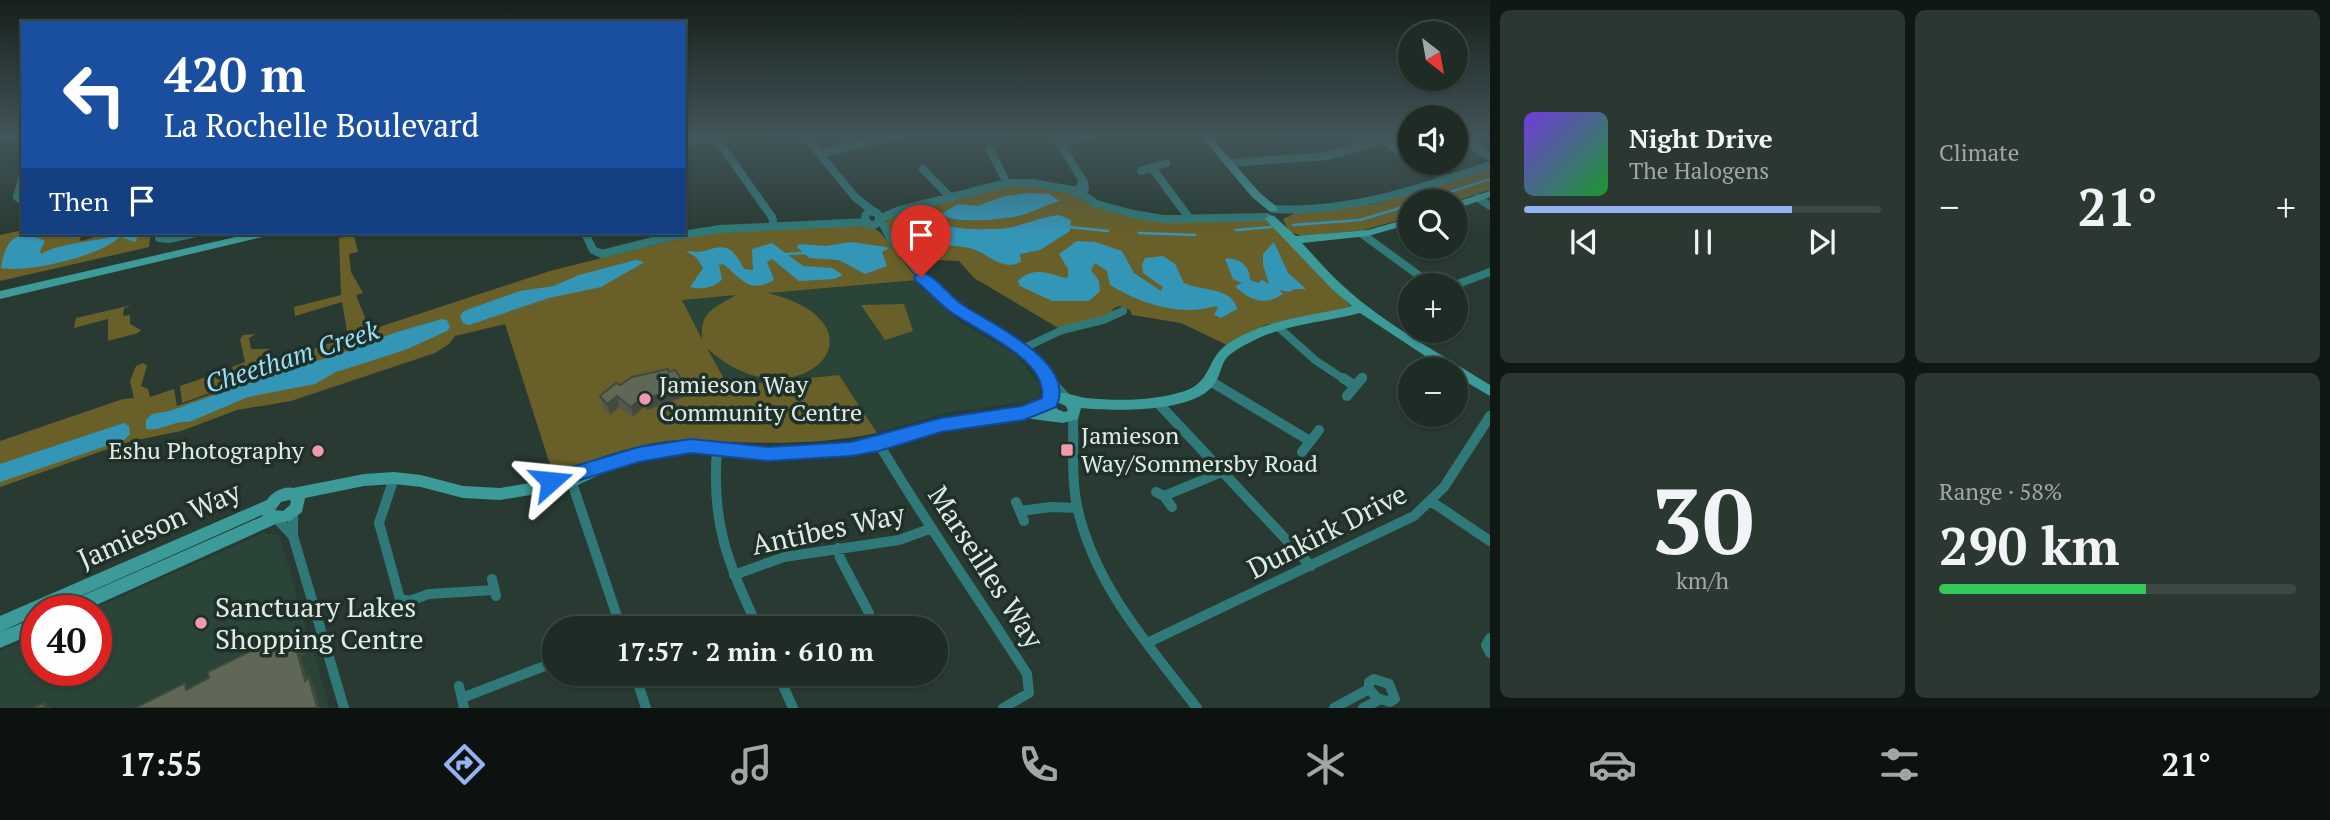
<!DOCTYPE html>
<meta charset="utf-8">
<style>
:root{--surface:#1e2c25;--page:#2b3832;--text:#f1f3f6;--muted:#a1a7a7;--line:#3c4842;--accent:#95b2f1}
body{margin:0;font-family:"PT Serif",serif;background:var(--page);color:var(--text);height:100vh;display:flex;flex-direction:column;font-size:26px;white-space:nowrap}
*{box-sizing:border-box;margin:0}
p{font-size:23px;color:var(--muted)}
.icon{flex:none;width:38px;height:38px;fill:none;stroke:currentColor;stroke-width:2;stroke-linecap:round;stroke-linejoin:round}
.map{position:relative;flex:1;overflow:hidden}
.side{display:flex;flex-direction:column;gap:10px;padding:10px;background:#101814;width:840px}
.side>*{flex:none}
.top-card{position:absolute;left:21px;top:21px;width:665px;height:214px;border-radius:0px;box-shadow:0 2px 5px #0004,0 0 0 2px var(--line);background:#1a4fa0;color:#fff;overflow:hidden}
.needle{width:46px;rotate:149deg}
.controls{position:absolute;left:1398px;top:21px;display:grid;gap:14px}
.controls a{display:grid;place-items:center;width:70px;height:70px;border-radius:50%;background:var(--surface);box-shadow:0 2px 5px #0004,0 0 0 2px var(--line);font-size:35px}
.speed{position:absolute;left:21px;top:595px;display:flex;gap:14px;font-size:35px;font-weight:700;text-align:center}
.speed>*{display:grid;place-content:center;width:91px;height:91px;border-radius:50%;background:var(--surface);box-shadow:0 2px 5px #0004,0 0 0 2px var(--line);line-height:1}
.speed .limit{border:10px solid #d22;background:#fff;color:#111}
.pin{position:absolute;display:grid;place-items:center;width:60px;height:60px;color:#fff;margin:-72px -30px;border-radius:50% 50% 50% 0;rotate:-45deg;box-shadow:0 0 7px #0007}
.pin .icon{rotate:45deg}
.me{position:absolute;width:77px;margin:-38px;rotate:72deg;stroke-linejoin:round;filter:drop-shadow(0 0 5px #0008)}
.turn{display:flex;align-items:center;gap:24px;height:147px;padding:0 28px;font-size:32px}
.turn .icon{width:91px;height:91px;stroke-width:2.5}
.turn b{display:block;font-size:49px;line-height:60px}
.then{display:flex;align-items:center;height:66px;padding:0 28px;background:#0003;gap:14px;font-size:26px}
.big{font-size:52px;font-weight:600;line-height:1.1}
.side .widget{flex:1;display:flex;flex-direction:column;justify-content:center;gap:10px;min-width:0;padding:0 24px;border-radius:10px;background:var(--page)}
.side .dial{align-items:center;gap:0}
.dial b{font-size:91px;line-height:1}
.song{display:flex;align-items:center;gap:21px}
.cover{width:84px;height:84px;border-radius:10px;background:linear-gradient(135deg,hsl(260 70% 55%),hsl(130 70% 35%))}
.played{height:7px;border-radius:4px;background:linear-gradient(90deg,var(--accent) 75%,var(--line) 75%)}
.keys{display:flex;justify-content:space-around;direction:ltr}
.heat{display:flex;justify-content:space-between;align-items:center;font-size:38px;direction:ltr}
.charge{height:10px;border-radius:5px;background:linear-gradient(90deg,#34c759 58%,var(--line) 0)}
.side .tiles{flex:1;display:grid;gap:10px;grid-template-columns:repeat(2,1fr)}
.trip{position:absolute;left:542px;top:616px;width:406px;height:70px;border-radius:35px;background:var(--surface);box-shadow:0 2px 5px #0004,0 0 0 2px var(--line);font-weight:600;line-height:70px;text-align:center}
.tabs{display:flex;height:112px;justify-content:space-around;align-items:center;background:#0c120f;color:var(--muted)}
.tabs .icon{width:49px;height:49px}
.tabs .current{color:var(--accent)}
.tabs b{font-size:32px;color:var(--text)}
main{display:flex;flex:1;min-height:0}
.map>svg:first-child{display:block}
.built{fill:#2a4437}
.green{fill:#696029;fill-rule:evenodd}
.water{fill:#3496b7}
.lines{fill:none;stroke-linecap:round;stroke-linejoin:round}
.stream{stroke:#3496b7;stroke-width:2.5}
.street-far1{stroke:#2f7978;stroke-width:8}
.street{stroke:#2f7978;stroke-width:10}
.secondary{fill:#3c9b99;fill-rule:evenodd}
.wall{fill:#52594b}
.shaded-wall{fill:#42493d}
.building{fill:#5f6857;stroke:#42493d;stroke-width:2}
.route{fill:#1a73e8;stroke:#114b97;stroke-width:2}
.poi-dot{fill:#f29aad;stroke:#1e3027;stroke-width:2.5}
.labels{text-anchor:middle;stroke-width:7;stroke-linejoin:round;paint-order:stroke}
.poi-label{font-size:24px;fill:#e0ebe5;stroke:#1e3027;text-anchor:start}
.water-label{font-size:26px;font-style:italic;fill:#9adffb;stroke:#1e3027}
.near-street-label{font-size:28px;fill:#e0ebe5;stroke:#1e3027}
.near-poi-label{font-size:28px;fill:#e0ebe5;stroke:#1e3027;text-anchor:start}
</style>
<main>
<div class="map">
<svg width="1490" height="708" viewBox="0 0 1490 708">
<rect width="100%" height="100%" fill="#283a31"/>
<path class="built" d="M915,281l44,40 57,34 24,30 -1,12 -7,4 -87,12 -68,20 -38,-58 -111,11 -47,-87z
M263,533l16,2 51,173h-330v-57l37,-16v35h59v-59h-7z"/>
<path class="green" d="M1490,167v23l-34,11h-46v16l-46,13 -63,6 -12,-5 -6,-12 14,-7 78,-8z
M1016,184l58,10 56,21 134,3 87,88 -28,8 -58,11 -36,21 -48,-23 -49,-8 -2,-5 -10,-4 -6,2 -4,6 -50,15 -86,-51 -15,-17 -22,-1 -21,5 -30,-36 1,-12z
M868,224l13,9 37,47 -150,13c131,33 26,137 -61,55l21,38 111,-11 38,58c-48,10 -96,11 -145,9 -19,-1 -36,-3 -54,-2 -43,3 -85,20 -125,34l-48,-150 -50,12 -6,8 -14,9 -144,48 -54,9 -56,21 -53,11 -128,45v-46l123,-42 11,-1 -4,-17 6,-15 7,-3 4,3 -6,20 7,3 2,8 24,-8 3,17 58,-20 -3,-19 13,-5 -5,-23 3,-4 13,-1 -7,4 2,11h19l3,14 75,-26 -6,-35 -47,14 -1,-9 47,-12 -2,-57 15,-3 4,17 -9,2 2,18 12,21 -7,2 14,35 180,-59 152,-38zM736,295c-22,13 -36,16 -34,44l-20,-39z
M23,230v3l58,2 -1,6 12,-3 1,-5h58l-2,14 -149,34v-46z
M904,304l9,27 -28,9 -24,-35z
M132,305l-8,3 -1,8 7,-1v9l11,6 -3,3 -30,8v-22l-34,9 2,-10z
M227,370l3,16 -48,17 -2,-17z"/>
<path class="water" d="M1029,193l20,1 11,7c-15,3 -27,12 -42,15 -16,3 -65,9 -77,-2l17,-10 19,2 28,-10z
M1059,215l12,5 -1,11 -30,19 -20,4 1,8c-21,10 -33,-10 -52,-14 -21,-5 -46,-1 -66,-6l4,-3 -2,-6c32,-24 17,-12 49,-6 13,3 27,2 40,2 21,1 43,-12 65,-14z
M123,233l15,3 -3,6 -15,-5c-20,19 -91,36 -119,31 4,-27 14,-41 44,-27l-5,10 1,3c24,-13 56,-11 82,-21z
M1077,241l18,1 27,9 12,22 27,18 2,-4 -20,-14 -1,-8 3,-7 18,-2 12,8 9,19c16,8 49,4 53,26l-16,9 -7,-3 4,-7 -2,-2c-37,11 -74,-2 -106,-21l-3,-14 -12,-8 -4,7 8,11 1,10 -11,10h-37l-32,-15 -2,-5c15,-15 30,-8 47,-3l3,-1v-8l-9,-15z
M851,242l35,5 2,2 -6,3 5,14 -22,8 -26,-14 -30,-2 -12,-11 2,-3 27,2z
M1274,242l14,31 18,16h-12l-4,3 -11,-2 4,4c-18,12 -33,7 -48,-8l7,-3 -9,-4 -8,-20c13,-3 26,8 25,21l8,3 4,-3 7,4 -6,-19v-11z
M772,243l31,23 29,2 11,7 -9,4 -35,2 -27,-22 -5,3 7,18c-26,15 -33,-3 -51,-16l-4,1 3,14c-6,9 -23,11 -32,8l13,-19 -6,-10 -11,-7c6,0 13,2 18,0 24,-8 28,-4 40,18l9,1 -1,-21z
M636,260l6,1 1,2 -42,24 -52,11 -80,27 -6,-2 -3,-7 4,-5 56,-20 34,-5 25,-11z
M442,319l5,1 3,7 -3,4 -42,19 -69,22 -21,12 -67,13 -59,25c-15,-2 -29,10 -43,7v-9l6,-6 18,-3 108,-39 56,-16 60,-23z
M124,423l5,3 1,8 -6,6 -124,42v-18z"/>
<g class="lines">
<path class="stream" d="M1423,201l67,-22
M1293,225l67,-5 50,-15
M1069,227l39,4
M1236,230l35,-3
M1139,233l56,2
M786,254l18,-1"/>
<path class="street-far1" d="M804,135l51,62 19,15
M1054,135l30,47 1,7 -8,5 6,-14
M1374,135l36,22
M1456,137l34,19
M684,142l32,-4 56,79 2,9
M1060,142l32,-7
M990,150l17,33
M820,154l77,-19
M1228,163l100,-7 55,-16
M1420,163l27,16
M1152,168l38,51
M923,169l26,27
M1141,171l25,-8
M23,175l-6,22 6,4
M1478,198l12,8
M1093,203l40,11 30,5 104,-2
M1273,209c77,4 145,-20 217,-44
M865 218a7 7 0 1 1 14 0a7 7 0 1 1-14 0Z
M881,218l19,-8 107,-27h25l46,8 18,13
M881,220l9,18 43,52 30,23 59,36 28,31
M159,233v5l10,1 27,-6
M585,233l8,17 9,4 67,-17 51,-8 147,-7
M1362,234l70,51
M72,235l9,-2
M1455,285l35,-13
M1277,326l38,34 30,20
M1022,349l40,-19 41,-10 20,-9
M1361,380l2,-3"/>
<path class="street" d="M1048,378l20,22
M1343,378l12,8
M1210,381l100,60
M1347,396l15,-18
M1158,403l153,163
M1073,415c1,30 -2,62 4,91 17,79 72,140 120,202
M879,444c46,78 99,153 148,230l2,19 -26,15
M717,450c-6,75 11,112 41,178
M1302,452l17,-22
M570,477l51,151
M394,478l-15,45 21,76 9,2 20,-7 65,-4
M1156,492l8,4 8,11
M1164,496l58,-24
M1016,502l8,19
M1432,502l58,39
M1020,511l31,-4 26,1
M293,512v24l51,172
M276,518l17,18
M838,548l2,10 29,55
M734,575l50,-18 115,-17 33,-12
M492,579l4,17
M1490,638l-4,7 4,8
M1147,643l267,-127 30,-29 46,-71
M635,674l11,34
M778,674l15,34
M1374,679l15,5 6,15 -5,3 -13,-4 -8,-9v-7z
M459,686l5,22
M462,698l93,-36
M1334,708l35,-19
M1363,708l16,-8"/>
<path class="secondary" d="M11,135h12v3l-23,3v-4z
M684,135h6l-6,3z
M1200,135h9l51,58 17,14v4h-8l-17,-14z
M1490,191v6l-34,12v-7z
M1270,215l4,1 22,20 72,-6 42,-12v6l-42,12 -66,7c16,17 31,35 49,50 42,36 92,62 139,92v11l-34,-20v-7h-11l-85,-56c-38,10 -78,11 -113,31 -8,4 -17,9 -22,16 -5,9 -6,20 -14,28 -24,25 -98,23 -130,20l-3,11 -15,4 -39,-5 -64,8 -81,23 -40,8 -92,3 -11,-5 -19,1 -17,-6 -37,6 -56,15 -35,17 -72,12 -37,-2 -42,-11 -27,-3 -30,2 -59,12 -3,14 -12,9 -12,2 -195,88h-26l2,-5 204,-90 -1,-1 -215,96h-10v4l-37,17v-16l267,-116c5,-8 17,-14 26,-12l71,-14 30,-2 27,3 42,11 37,2 70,-12 34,-16 59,-16 37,-4 17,4 19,-1 19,5 84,-3 40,-6 81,-23 64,-8 21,2 -2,-7c3,-5 6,-8 12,-10 9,-2 22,4 31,5 30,3 63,3 92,-5 36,-8 26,-34 51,-50 38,-25 81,-26 123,-37l-20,-17 -66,-69 -1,-2zM1059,403l7,3 2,5 -4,1 -7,-3 -1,-4zM289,500l2,1 -1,4 -7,6 -8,-1 6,-8z
M253,233h19l-5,3 -267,63v-8z
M37,617v15l-37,16v-16z"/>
</g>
<path class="wall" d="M620,385l67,11 -20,7 1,5 -8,2 -2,-4 -11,4 -3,-3 -11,10 -14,-10 -9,8 -8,-8 -2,-11z"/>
<path class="shaded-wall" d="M686,386l1,10 -20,7 1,5 -8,2 -1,-10 5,-7z
M657,395l1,11 -11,4 -2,-11z
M617,396l2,11 -9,8 -3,-11z
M643,397l1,10 -11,10 -2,-10z
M296,629l4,4 6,21 -5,2 8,29 -4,-4 -8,-29z
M309,678l4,5 7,25h-3z
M44,703l7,4v1h-7z"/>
<path class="building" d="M668,369l1,3 6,-2 11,16 -22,7 2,4 -7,3 -2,-5 -12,4 -2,-2 -12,10 -14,-11 -10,8 -7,-8 16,-13 4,2 12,-8z
M296,629l6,20 -5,3 8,29 4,-3 8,30h-182l50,-25 1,7 23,-12 -1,-6z
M44,703v5h-11z"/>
<linearGradient id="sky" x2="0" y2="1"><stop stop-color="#16201b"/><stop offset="0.58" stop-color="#42555a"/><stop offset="1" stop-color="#42555a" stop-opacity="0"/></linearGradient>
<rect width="1490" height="234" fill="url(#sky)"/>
<path class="route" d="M921,272c15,4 26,21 39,31 26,19 119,58 96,104l-32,13 -83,12 -62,19 -28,5 -83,5 -77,-8 -52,9 -88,27 -6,-3 -3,-5 3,-6 94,-28 52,-8 77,8 83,-5 90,-24 81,-12 20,-8c6,-40 -68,-68 -94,-88 -11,-9 -21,-20 -32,-29l-2,-4z"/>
<g class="poi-dot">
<circle cx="645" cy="399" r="7"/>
<rect x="1060" y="443" width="14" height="14" rx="3.5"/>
<circle cx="318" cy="451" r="7"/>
<circle cx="201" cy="623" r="7"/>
</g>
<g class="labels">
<g class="poi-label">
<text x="659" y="393">Jamieson Way<tspan x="659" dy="28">Community Centre</tspan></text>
<text x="1081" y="444">Jamieson<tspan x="1081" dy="28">Way/Sommersby Road</tspan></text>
<text x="304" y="459" text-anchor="end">Eshu Photography</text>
</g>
<g class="water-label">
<text transform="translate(292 357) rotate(-18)" y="9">Cheetham Creek</text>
</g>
<g class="near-street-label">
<text transform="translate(159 525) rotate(-24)" y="10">Jamieson Way</text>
<text transform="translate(828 529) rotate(-12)" y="10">Antibes Way</text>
<text transform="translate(1327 531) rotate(-27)" y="10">Dunkirk Drive</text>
<text transform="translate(986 567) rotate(57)" y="10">Marseilles Way</text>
</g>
<g class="near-poi-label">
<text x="215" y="617">Sanctuary Lakes<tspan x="215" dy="32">Shopping Centre</tspan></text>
</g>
</g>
</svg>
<div class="controls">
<a><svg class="needle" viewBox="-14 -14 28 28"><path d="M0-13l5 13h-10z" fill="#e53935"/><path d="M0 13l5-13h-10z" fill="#a1a7a7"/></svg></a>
<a><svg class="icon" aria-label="sound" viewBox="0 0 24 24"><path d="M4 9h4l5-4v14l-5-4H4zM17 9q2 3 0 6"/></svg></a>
<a><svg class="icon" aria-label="search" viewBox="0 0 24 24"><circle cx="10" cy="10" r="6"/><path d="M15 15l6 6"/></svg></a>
<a>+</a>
<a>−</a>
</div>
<div class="speed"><div class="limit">40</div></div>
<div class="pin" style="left:921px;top:277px;background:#d93025"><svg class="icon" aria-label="arrive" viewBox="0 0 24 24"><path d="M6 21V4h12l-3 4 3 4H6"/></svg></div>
<svg class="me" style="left:551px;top:481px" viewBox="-20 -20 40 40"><path d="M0-17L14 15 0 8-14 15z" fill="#1a73e8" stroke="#fff" stroke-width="4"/></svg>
<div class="trip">17:57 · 2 min · 610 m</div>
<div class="top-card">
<div class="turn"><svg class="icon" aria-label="left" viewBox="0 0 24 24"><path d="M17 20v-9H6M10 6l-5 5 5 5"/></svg><div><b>420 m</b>La Rochelle Boulevard</div></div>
<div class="then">Then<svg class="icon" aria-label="arrive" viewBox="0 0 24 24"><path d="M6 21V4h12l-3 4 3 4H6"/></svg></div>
</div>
</div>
<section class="side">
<div class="tiles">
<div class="widget">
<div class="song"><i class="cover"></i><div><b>Night Drive</b><p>The Halogens</p></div></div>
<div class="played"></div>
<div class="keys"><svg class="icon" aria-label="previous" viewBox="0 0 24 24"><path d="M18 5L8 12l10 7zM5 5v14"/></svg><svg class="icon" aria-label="pause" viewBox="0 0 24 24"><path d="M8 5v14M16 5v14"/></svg><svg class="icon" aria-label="next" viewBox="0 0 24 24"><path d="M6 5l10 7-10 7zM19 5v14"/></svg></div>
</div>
<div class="widget"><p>Climate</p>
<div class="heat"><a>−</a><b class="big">21°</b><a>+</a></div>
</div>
<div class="widget dial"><b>30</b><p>km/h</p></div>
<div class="widget"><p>Range · 58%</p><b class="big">290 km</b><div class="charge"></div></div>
</div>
</section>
</main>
<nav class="tabs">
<b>17:55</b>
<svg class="icon current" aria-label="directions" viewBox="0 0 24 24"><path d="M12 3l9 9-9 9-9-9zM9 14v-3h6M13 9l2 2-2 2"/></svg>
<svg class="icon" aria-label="music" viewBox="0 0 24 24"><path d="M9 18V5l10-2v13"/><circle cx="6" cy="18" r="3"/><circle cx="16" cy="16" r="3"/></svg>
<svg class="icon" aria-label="phone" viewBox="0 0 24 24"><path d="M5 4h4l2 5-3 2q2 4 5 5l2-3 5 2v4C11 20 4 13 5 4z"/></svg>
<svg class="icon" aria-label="climate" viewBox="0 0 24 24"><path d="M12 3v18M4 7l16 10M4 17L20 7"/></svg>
<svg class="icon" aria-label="car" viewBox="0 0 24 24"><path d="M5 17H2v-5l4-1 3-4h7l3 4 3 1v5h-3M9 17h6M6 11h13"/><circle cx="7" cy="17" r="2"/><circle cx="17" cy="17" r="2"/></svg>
<svg class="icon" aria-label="filters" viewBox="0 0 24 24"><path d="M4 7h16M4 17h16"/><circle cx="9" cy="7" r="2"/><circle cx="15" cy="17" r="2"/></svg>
<b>21°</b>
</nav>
